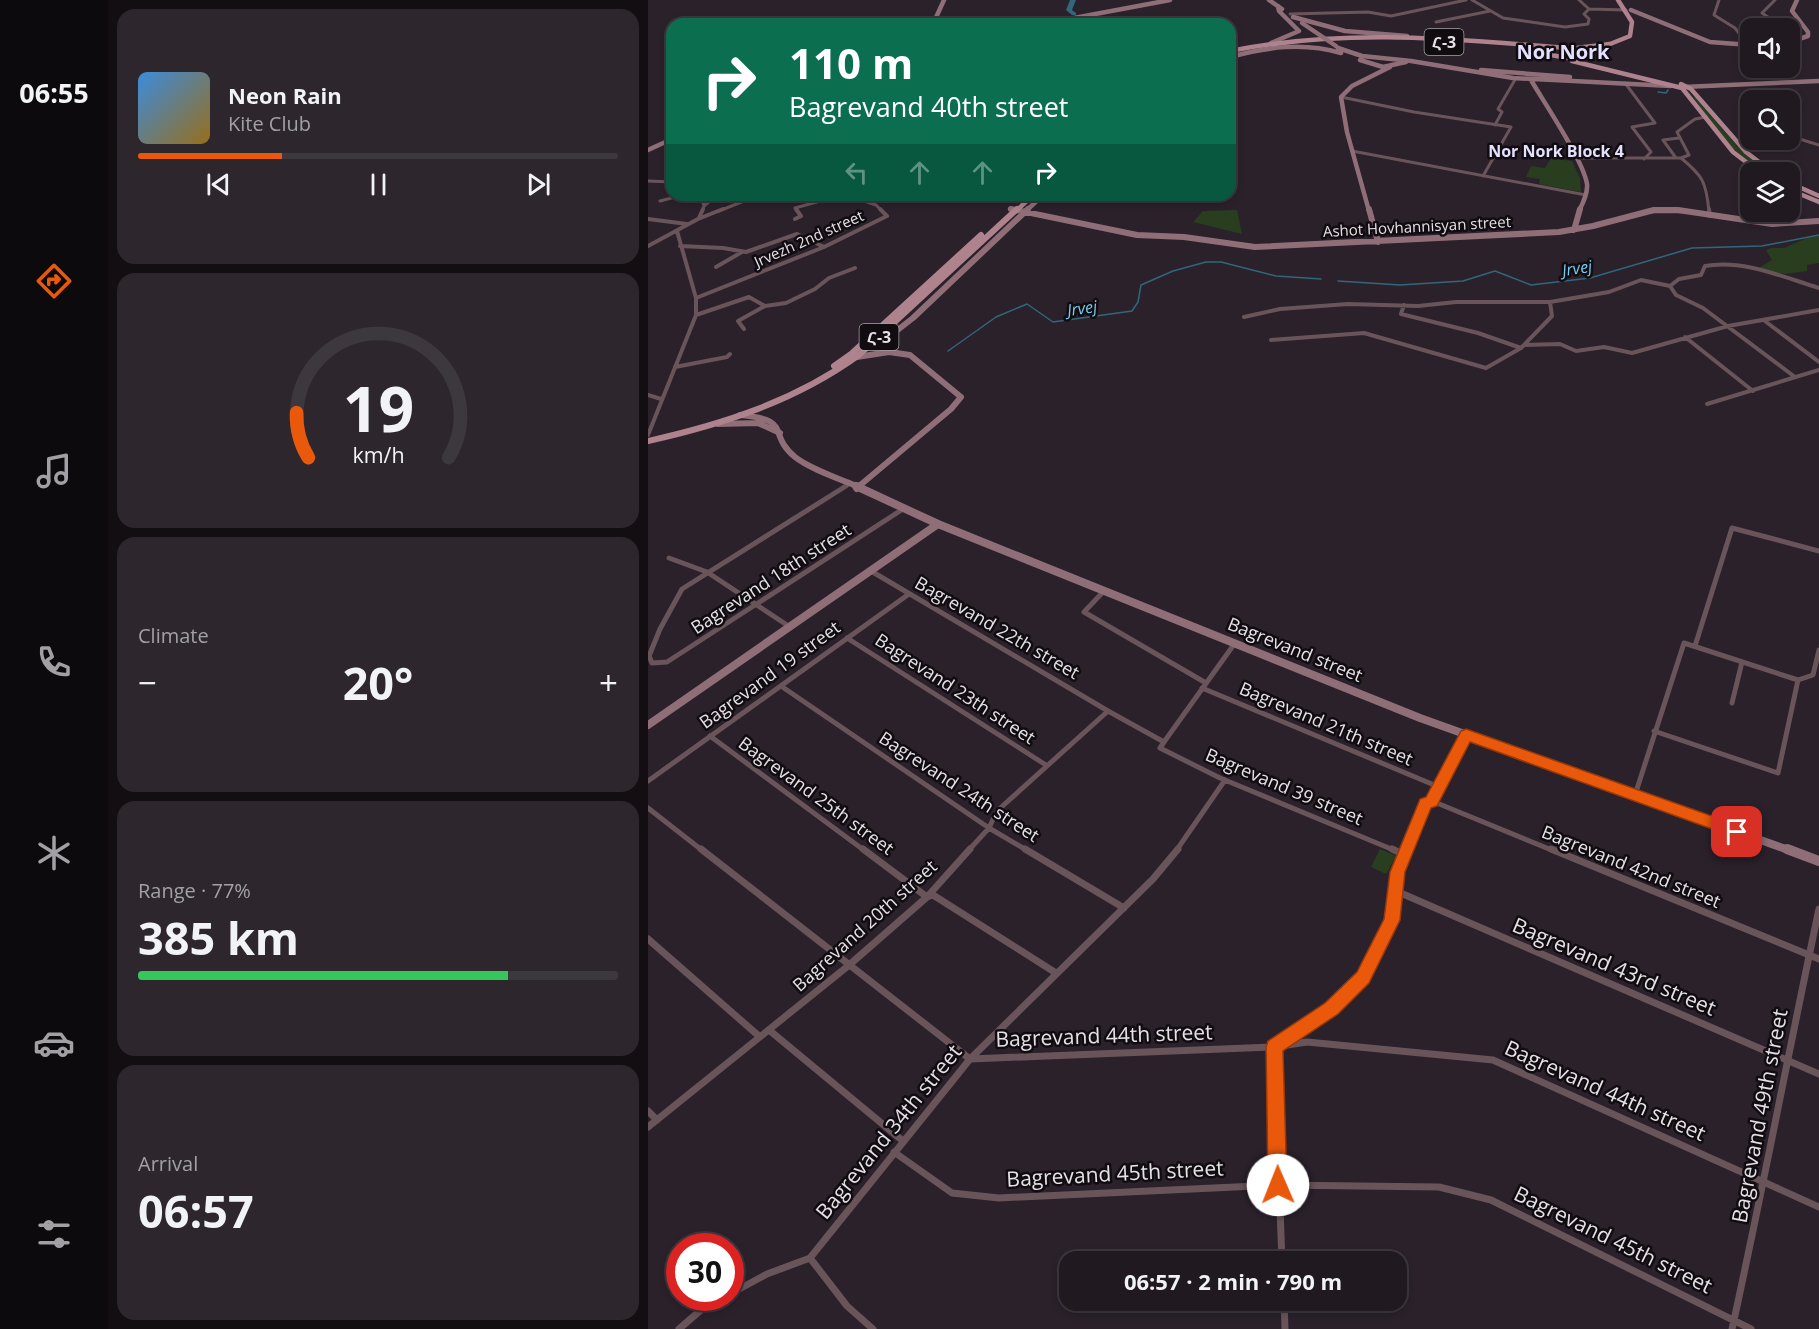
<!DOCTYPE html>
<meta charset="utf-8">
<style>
:root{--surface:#201920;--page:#2d262d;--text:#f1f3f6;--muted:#a2a0a5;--line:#3d383e;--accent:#ea580c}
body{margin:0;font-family:"Open Sans","Noto Sans Armenian",sans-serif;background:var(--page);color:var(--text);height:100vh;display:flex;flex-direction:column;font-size:22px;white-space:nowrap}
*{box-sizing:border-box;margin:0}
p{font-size:20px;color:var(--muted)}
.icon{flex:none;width:33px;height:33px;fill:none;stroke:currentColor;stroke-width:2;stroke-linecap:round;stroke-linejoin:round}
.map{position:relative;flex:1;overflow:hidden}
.panel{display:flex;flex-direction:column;gap:9px;padding:9px;background:#120e12;width:540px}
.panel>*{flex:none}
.guide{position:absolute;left:18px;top:18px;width:570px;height:183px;border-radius:18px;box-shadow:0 3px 9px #0003,0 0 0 2px var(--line);background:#0b6e4f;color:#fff;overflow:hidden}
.fabs{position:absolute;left:1092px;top:18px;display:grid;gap:12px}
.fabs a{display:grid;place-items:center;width:60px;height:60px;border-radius:12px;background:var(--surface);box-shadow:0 3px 9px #0003,0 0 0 2px var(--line);font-size:30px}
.speed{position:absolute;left:18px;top:1233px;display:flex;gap:12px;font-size:30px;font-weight:700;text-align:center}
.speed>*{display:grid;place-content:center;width:78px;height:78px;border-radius:50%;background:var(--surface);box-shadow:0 3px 9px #0003,0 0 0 2px var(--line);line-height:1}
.speed .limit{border:9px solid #d22;background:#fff;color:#111}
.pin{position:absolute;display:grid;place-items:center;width:51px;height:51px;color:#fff;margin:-26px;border-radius:12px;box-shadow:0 3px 9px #0006}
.me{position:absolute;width:66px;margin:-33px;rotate:359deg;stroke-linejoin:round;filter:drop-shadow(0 0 4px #0008)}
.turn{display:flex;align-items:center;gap:21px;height:126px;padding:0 24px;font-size:27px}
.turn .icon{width:78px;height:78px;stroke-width:2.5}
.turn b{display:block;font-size:42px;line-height:51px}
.lanes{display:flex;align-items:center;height:57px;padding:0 24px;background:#0003;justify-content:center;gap:30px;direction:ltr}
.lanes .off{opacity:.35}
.big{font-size:45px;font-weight:700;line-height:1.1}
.panel .card{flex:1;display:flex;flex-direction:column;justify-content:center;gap:9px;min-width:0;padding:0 21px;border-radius:18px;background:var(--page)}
.panel .dial{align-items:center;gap:0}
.dial svg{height:156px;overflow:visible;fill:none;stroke:var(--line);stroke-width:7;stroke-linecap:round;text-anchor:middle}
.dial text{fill:var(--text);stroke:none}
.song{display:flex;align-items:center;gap:18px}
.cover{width:72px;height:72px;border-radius:9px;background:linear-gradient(135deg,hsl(210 70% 55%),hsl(40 70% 35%))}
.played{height:6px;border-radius:3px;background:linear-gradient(90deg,var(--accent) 30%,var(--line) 30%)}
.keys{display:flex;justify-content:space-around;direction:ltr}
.heat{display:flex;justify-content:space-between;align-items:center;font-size:33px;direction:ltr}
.charge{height:9px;border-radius:4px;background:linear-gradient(90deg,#34c759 77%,var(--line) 0)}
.trip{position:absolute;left:411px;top:1251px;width:348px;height:60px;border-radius:18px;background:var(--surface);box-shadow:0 3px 9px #0003,0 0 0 2px var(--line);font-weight:700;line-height:60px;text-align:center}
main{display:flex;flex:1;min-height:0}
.dock{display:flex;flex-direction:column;width:108px;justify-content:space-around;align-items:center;background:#0d0a0d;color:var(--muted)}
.dock .icon{width:42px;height:42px}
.dock .on{color:var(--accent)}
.dock b{font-size:27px;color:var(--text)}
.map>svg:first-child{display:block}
.green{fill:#283e1f}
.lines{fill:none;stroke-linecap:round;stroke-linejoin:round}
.stream{stroke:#32667b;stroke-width:1.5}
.river{fill:#32667b;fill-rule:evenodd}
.street-far3{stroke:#69545a;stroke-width:3}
.street-far2{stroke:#69545a;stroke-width:4}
.street-far1{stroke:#69545a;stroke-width:5}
.street{stroke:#69545a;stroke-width:7}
.secondary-far3{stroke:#906e78;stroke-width:4.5}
.secondary-far2{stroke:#906e78;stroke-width:6}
.secondary-far1{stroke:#906e78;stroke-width:8}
.secondary{stroke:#906e78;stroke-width:10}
.primary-far1{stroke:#ae838e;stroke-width:4.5}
.primary{stroke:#ae838e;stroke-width:6}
.secondary-bridge{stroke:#906e78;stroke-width:4.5}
.route{fill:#ea580c;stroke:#983908;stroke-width:1.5}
.labels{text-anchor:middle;stroke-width:5;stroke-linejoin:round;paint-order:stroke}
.far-street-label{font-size:15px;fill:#e6e0e7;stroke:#100c10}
.shield{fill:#100c10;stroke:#a6a0a6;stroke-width:1.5}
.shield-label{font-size:16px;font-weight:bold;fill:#e6e0e7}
.far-neighbourhood-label{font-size:16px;font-weight:bold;fill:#e4e0fe;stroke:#100c10}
.far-water-label{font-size:16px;font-style:italic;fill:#78ccef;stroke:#100c10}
.street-label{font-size:18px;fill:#e6e0e7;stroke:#100c10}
.far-district-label{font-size:20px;font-weight:bold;fill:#e4e0fe;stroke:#100c10}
.near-street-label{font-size:21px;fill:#e6e0e7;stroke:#100c10}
</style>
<main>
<nav class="dock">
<b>06:55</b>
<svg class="icon on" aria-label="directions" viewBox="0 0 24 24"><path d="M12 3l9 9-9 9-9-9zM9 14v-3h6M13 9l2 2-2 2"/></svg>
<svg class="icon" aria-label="music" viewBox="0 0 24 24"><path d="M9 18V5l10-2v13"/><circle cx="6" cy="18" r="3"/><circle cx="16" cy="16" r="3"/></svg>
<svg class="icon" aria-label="phone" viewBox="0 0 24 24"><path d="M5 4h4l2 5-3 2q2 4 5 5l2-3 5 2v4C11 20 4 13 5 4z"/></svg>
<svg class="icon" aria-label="climate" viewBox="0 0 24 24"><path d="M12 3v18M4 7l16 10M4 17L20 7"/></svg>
<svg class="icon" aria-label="car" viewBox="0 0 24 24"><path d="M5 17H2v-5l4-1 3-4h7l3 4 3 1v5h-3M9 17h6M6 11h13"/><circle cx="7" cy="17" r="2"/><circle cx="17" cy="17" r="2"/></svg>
<svg class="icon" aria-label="filters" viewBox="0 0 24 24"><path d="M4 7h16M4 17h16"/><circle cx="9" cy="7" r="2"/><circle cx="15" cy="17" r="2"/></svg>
</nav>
<section class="panel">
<div class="card">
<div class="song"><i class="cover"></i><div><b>Neon Rain</b><p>Kite Club</p></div></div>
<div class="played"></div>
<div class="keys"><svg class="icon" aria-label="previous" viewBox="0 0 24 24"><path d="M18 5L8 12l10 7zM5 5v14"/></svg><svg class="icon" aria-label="pause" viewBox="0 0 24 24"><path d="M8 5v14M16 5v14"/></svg><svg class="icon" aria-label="next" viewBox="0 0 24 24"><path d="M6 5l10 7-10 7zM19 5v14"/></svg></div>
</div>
<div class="card dial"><svg viewBox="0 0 100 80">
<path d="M14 69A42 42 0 1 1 86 69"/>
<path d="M14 69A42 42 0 0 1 8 46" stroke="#ea580c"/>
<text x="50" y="56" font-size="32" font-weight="700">19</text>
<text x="50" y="72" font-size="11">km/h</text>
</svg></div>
<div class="card"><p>Climate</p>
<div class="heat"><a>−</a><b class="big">20°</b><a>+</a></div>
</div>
<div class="card"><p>Range · 77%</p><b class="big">385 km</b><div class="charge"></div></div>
<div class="card"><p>Arrival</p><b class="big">06:57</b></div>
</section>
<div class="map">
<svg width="1171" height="1329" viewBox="0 0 1171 1329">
<rect width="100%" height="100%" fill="#2a212b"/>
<path class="green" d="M1045,97h2l43,50 31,25c-24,0 -62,-56 -76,-75z
M903,158l21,3 8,17 1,14 -42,-8 1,-5 -14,-2 5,-11 14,2z
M589,210l5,24 -49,-12 10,-11z
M1166,235l5,1v27l-12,2v6l-23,3 -27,-5 15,-9 -6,-10 5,-2h13z
M732,849l16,7 -10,18 -15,-7z"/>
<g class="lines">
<path class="stream" d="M1010,92l8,1 2,-3
M690,281l62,4 63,-4 32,-10 36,14 59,-7 102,-30 70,-2 57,-11
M300,351l48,-34 31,-13 26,18 79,-11 6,-9 3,-17 32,-14 33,-9h15l55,14 45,3"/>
<path class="river" d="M422,0h6l-4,10 4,3v2h-4l-6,-5z"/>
<path class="street-far3" d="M824,0l31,18 62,9 23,-3 1,-5 -5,-5 5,-5
M931,0l10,9 37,1
M1071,0l-5,15 21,13 13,17
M1127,0l-13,13 22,15
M642,14l78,-2 23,4 75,-16
M788,22l54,-11
M1142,35l3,7
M977,83l30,40 -23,4 19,25 -7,7
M693,97l73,15 97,15 -28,49
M1058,117l-11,2 -18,13 12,23 -8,3c22,18 25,24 28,53
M847,125l7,-13 -4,-3 18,-31
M1142,136l29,9
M704,151l234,44
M928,158h105
M1028,158l-13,-18 16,-2
M0,181l24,1
M52,195l4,11 -2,5
M199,195l29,10 6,6
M12,201l23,-6
M56,206l13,-11
M71,211l40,-16
M149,211l-2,-3 47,-13"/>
<path class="street-far2" d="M1061,209l1,7
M51,218l4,-9
M0,219l39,5
M147,219l6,-3 -5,-7
M0,246l50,-27 25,-10
M32,246l43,2 23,4 51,-18 27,13
M68,267l26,-15
M1022,286l9,-7 22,-4 4,-9c38,-7 78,11 114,22
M48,298l128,-51 63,-31 -7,-7
M756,305l-3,9 77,19 43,15
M48,315l53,-18 16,9 21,-3 29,-14 14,-11 26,-10
M596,317l36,-8 68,-5 70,2 38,-4h94l59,-10 32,-12 29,6 6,9 27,13 92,69
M1117,321l54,41
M96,329l-6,-8 27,-15
M1037,337l68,54
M623,340l93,-7 122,35 35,-20 31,-32 -2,-14
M876,345l36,-1 16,7 28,-4 28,6 96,-27 91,-16
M27,367l52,-10 3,-3
M0,395l13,4
M1059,404l112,-34
M0,435l48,-120v-17l-19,-67
M196,487l5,-3"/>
<path class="street-far1" d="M198,486l-164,103 -22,40 -11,27 3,7 15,-1 236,-153
M21,558l38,14 83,55
M223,571l237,140
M456,591l-20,21 122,71
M199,638l199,127
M1047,646l37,-118 87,23
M133,686l208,142 39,23
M554,688l237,99
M1084,703l10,-41
M1006,731l124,42 20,-93 15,-5 6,-25
M62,736l155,115
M516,742l-4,6 60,30 176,73
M0,781l261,-187
M987,795l49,-152 114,37
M784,801l122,50
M0,808l55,43
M320,851l21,-23 8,-17 111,-100 56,31 71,-99
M528,851l49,-71
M757,851l20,-47 7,-3 34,-66"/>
<path class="street" d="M53,849l269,210 304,-12 33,-5 186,18 326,147
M215,849l64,48 6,-2 123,78
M377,849l99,59
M744,849l11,5
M903,849l268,110
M748,891l423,183
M0,939l112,98
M121,1030l134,111
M630,1045c49,-31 98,-69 115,-128 6,-22 3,-45 12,-68
M626,1047l8,215
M0,1111l9,9
M0,1127l200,-161 79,-69 43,-48
M246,1152l58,41 47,5 279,-13 161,2 52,13 260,129
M162,1258l37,48 26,23
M82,1294l37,-20 43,-16 160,-199 183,-180 25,-30
M636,1300l1,29
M31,1329l22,-19 23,-12
M1084,1329c31,-140 57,-280 87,-420"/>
<path class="secondary-far3" d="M621,0l13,9
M983,10l79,32 40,3
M645,17l52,14 62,5
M285,24l11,-24
M394,24l128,-24
M1142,42l18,-6v-4l-16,-21 5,-11
M623,43l28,-12 -20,-20 -1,-5
M690,48l24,8 49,5 102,17 158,8
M582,57c37,-10 73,-15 111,-4
M712,60l23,7 23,-5
M833,70l89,7
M883,80c14,24 52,80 56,104 1,9 -4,19 -8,27
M1035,87l136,-6
M0,150l24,-11
M362,209l9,2
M378,211l17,-16
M721,211l-22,-79 -6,-35 11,-11 38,-19
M1003,211h32"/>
<path class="secondary-far2" d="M363,209l126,26 47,2 71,10 304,-15 34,-6 61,-16h24l94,14 47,-3
M721,209l9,33
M926,230l6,-21
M238,339l27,-21 115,-109
M209,357l32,-5 21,3 51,42 -10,12 -93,78
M92,415c54,5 26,18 55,42 15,12 45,22 64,30
M70,424l40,-1 22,10"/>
<path class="secondary-far1" d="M208,486l82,38 482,194 371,133
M209,488l3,-2
M0,725l290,-201"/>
<path class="secondary" d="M1139,849l32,12"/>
<path class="primary-far1" d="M928,48l34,-4 20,-8 2,-14 -14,-22
M876,50l43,8 15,-2
M582,51c116,-23 222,-12 339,-3l13,6
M924,61l110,27 51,64 26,20
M1033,84l10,5 55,63 26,20
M1142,183l29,13
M1142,190l29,12
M368,211l17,-16"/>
<path class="primary" d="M186,366l17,-12 130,-119
M0,441c76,-17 147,-40 211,-86l158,-146"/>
<path class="secondary-bridge" d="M654,23l34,23"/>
</g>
<path class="route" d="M818,729l277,98 2,5 -2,4 -6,2 -267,-96 -33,64 -6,2 -26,64 -5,48 -31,63 -31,31 -55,37 4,134 -2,7 -7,2 -7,-2 -3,-7 -2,-138 2,-6 57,-38 32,-31 27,-53 6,-47 28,-68 2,-5 6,-2 35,-66z"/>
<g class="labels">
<g class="far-street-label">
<text transform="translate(769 227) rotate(-3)" y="5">Ashot Hovhannisyan street</text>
<text transform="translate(161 239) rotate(-24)" y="5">Jrvezh 2nd street</text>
</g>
<g class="shield">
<rect x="776.5" y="29" width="39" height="26" rx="4.5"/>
<rect x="211.5" y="324" width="39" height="26" rx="4.5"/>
</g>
<g class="shield-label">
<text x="796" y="48">Հ-3</text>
<text x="231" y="343">Հ-3</text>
</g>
<g class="far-neighbourhood-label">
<text x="908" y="157">Nor Nork Block 4</text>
</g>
<g class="far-water-label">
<text transform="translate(929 268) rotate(-9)" y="6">Jrvej</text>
<text transform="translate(434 308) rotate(-8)" y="6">Jrvej</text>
</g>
<g class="street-label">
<text transform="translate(123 579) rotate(-33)" y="6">Bagrevand 18th street</text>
<text transform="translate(349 628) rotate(30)" y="6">Bagrevand 22th street</text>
<text transform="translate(647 650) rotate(22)" y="6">Bagrevand street</text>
<text transform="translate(122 675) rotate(-36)" y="6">Bagrevand 19 street</text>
<text transform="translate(307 689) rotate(33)" y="6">Bagrevand 23th street</text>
<text transform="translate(678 724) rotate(23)" y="6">Bagrevand 21th street</text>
<text transform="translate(311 787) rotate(33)" y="6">Bagrevand 24th street</text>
<text transform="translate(636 787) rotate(23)" y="6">Bagrevand 39 street</text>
<text transform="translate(168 796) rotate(36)" y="6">Bagrevand 25th street</text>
<text transform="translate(983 867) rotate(22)" y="6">Bagrevand 42nd street</text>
<text transform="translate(217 926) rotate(-42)" y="6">Bagrevand 20th street</text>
</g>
<g class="far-district-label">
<text x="915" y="59">Nor Nork</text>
</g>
<g class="near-street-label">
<text transform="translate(966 967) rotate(23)" y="7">Bagrevand 43rd street</text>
<text transform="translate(456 1036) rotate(-2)" y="7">Bagrevand 44th street</text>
<text transform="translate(957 1091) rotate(24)" y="7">Bagrevand 44th street</text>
<text transform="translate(1112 1116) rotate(-79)" y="7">Bagrevand 49th street</text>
<text transform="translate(241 1132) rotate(-51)" y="7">Bagrevand 34th street</text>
<text transform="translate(467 1174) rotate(-3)" y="7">Bagrevand 45th street</text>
<text transform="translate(965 1240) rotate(26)" y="7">Bagrevand 45th street</text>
</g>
</g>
</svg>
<div class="fabs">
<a><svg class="icon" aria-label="sound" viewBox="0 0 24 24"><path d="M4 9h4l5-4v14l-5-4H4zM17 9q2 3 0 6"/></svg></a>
<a><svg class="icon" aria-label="search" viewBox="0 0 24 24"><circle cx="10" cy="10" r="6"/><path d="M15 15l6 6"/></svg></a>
<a><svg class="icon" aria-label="layers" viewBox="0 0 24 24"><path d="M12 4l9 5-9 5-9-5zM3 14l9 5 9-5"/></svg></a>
</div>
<div class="speed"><div class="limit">30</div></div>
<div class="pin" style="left:1089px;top:832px;background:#d93025"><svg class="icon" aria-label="arrive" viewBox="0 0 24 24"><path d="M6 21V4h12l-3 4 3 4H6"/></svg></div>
<svg class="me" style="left:630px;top:1185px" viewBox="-20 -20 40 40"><circle r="19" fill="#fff"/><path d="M0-13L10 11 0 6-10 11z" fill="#ea580c"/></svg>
<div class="trip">06:57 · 2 min · 790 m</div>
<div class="guide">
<div class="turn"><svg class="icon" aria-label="right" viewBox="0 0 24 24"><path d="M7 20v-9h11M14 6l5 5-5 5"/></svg><div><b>110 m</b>Bagrevand 40th street</div></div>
<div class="lanes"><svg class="icon off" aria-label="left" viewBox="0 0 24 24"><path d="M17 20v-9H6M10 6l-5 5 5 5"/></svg><svg class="icon off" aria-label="ahead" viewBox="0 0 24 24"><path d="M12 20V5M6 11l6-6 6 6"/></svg><svg class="icon off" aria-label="ahead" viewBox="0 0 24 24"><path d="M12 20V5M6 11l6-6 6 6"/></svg><svg class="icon" aria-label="right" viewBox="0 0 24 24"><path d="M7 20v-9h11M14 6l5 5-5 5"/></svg></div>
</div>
</div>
</main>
